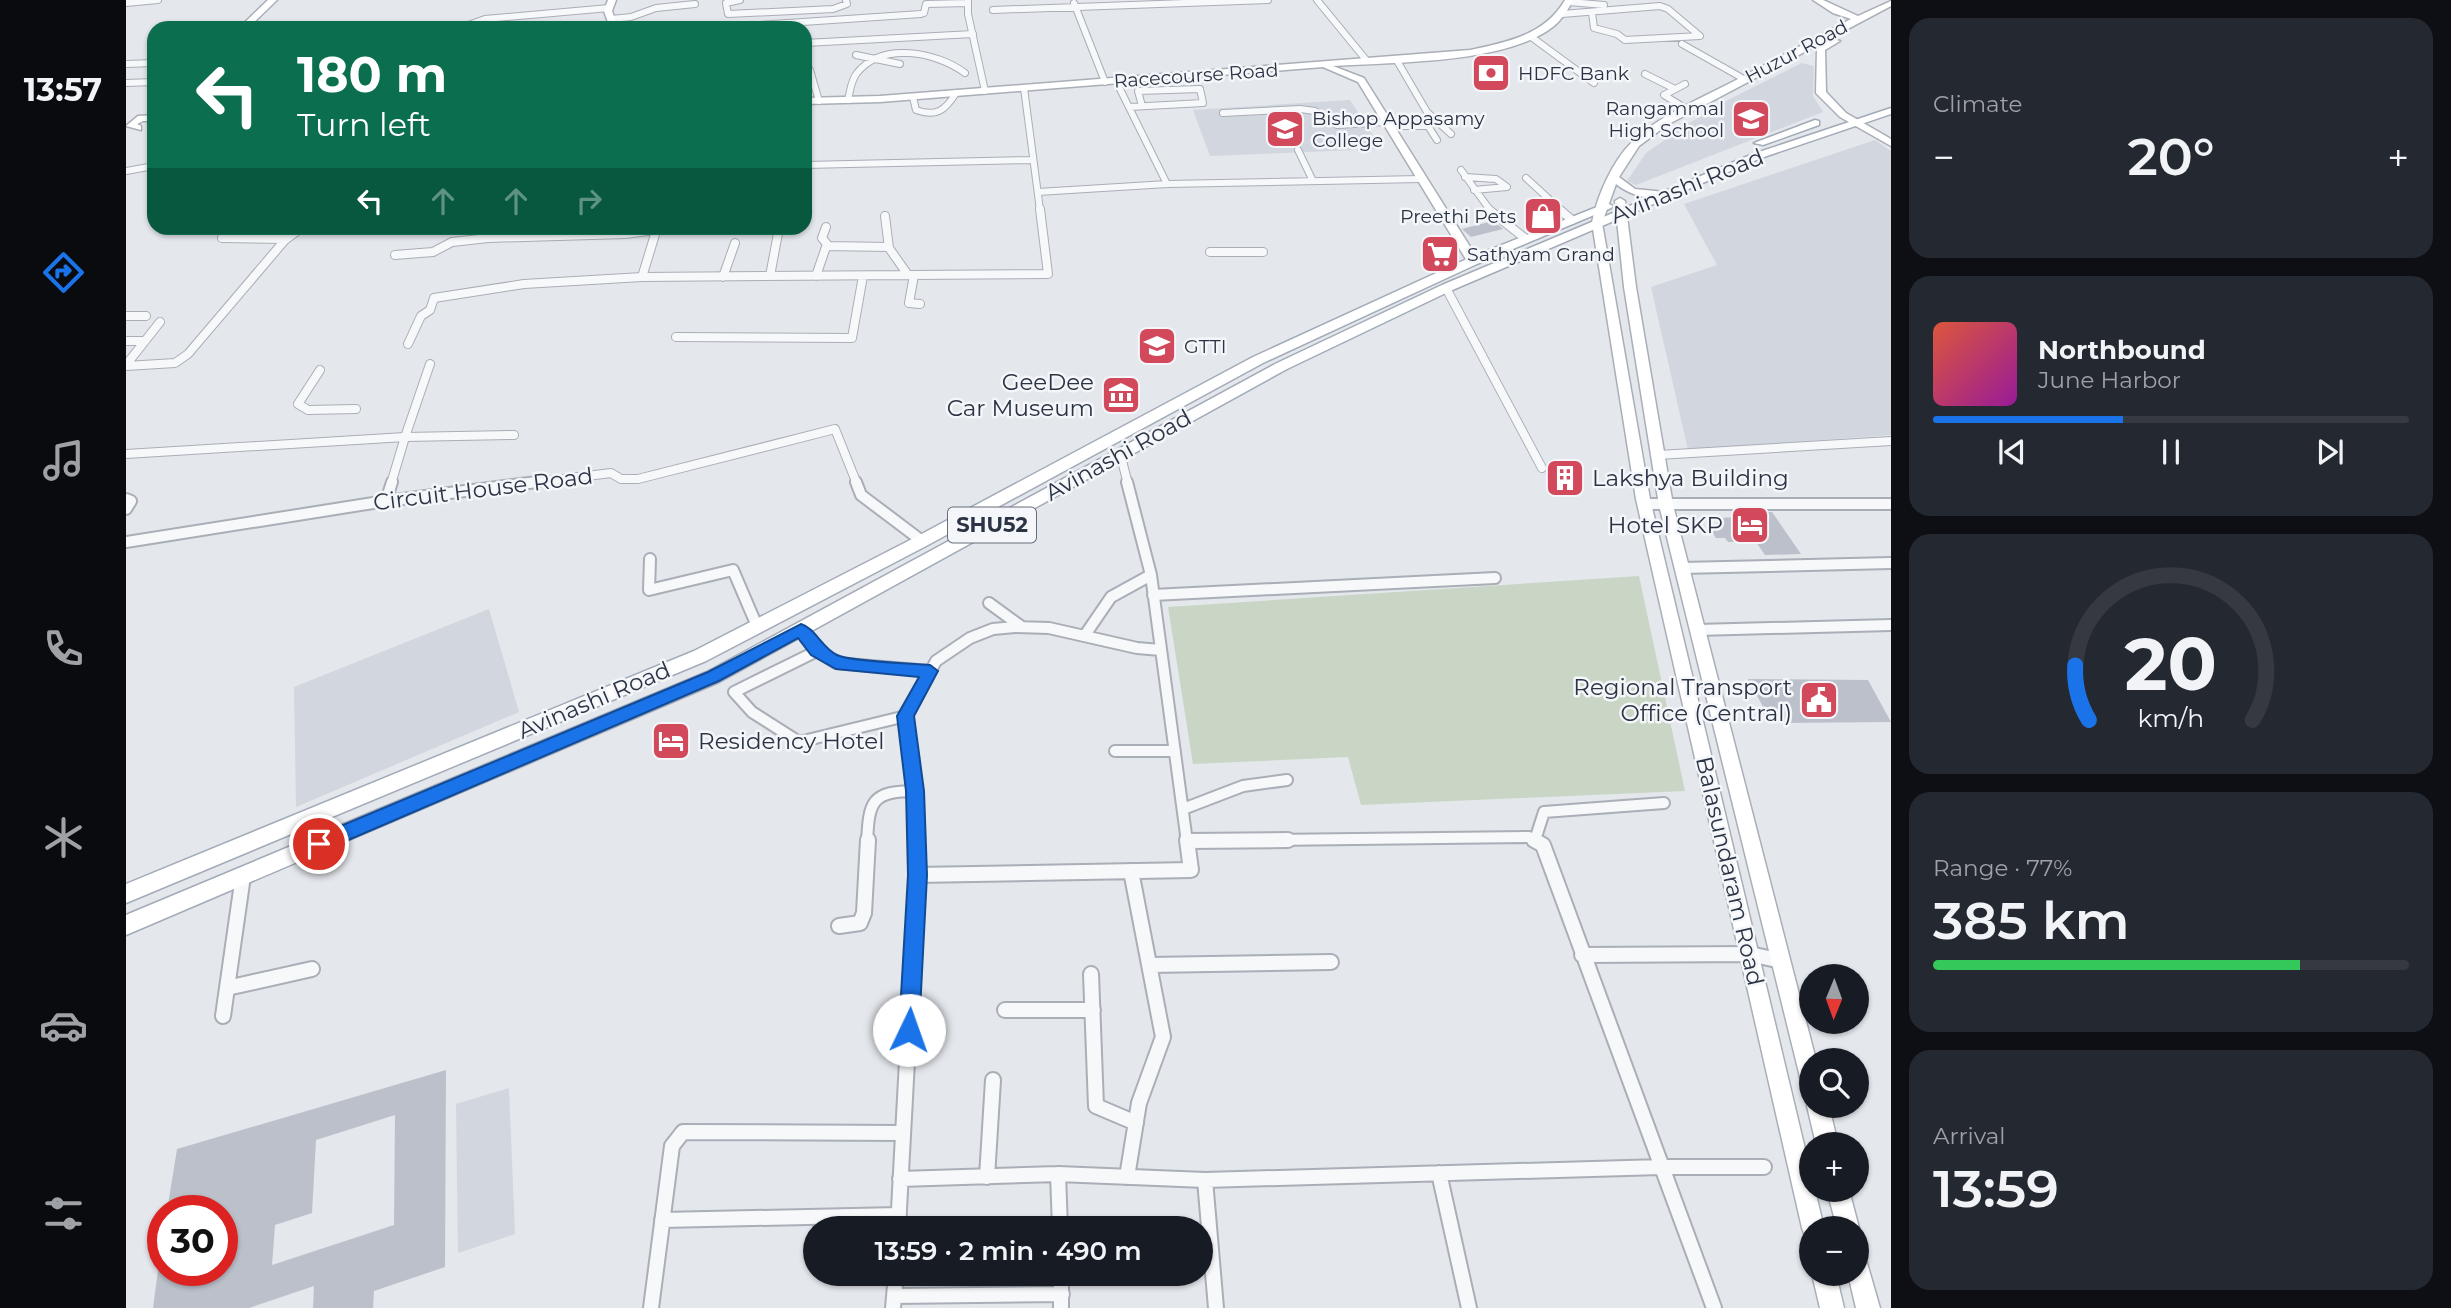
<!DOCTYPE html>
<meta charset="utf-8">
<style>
:root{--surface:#171b24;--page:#242831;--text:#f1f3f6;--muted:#9ea1a6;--line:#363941;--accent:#1a73e8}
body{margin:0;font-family:Montserrat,sans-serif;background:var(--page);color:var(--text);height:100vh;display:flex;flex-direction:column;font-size:26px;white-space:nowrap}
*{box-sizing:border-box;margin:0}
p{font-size:23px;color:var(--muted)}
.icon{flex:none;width:38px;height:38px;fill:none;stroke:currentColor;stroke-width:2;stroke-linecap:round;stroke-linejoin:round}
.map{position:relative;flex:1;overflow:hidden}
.details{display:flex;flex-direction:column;gap:18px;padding:18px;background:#0d0f14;width:560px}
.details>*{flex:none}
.banner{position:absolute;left:21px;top:21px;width:665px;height:214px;border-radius:21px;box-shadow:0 2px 5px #0004;background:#0b6e4f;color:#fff;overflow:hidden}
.needle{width:46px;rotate:181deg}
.fabs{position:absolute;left:1673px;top:964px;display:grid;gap:14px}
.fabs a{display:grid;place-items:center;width:70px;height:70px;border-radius:50%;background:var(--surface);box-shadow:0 2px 5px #0004;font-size:35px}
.speed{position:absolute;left:21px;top:1195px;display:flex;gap:14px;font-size:35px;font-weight:700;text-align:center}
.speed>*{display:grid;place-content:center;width:91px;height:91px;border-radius:50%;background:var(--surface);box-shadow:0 2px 5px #0004;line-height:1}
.speed .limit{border:10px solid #d22;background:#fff;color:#111}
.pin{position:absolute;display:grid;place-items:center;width:60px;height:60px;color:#fff;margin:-30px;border:4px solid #fff;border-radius:50%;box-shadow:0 2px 7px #0007}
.me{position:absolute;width:77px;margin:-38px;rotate:3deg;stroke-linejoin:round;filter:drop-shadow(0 0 5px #0008)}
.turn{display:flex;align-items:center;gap:24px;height:147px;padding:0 35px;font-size:32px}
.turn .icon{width:91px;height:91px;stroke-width:2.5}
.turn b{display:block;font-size:49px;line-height:60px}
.lanes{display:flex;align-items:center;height:66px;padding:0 35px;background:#0003;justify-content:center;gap:35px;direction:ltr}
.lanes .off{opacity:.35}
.big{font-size:52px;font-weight:600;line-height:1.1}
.details .widget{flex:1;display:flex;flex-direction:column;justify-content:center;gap:10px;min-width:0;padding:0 24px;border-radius:21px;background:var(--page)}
.details .dial{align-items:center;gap:0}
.dial svg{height:182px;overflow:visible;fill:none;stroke:var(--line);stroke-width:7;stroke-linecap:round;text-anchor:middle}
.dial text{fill:var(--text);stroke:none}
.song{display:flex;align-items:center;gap:21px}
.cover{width:84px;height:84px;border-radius:10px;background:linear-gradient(135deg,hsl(10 70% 55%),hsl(300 70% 35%))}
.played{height:7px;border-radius:4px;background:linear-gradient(90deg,var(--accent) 40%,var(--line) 40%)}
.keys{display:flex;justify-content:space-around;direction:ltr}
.heat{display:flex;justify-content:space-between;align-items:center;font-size:38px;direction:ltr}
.charge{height:10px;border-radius:5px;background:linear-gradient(90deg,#34c759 77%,var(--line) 0)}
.trip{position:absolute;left:677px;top:1216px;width:410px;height:70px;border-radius:35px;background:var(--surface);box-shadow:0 2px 5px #0004;font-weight:600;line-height:70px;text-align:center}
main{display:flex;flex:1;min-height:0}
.menu{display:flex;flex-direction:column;width:126px;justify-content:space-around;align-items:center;background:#090b0e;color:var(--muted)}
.menu .icon{width:49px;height:49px}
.menu .current{color:var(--accent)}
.menu b{font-size:32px;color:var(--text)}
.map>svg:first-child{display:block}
.built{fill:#d2d6de}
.green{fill:#c9d6c5}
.building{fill:#bbc0ca;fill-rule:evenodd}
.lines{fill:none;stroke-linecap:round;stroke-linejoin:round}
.street-far3-casing{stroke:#a9aeb7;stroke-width:8}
.street-far2-casing{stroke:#a9aeb7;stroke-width:10}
.street-far1-casing{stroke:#a9aeb7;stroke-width:14}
.street-casing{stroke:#a9aeb7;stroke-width:18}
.secondary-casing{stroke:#a9aeb7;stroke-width:3}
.primary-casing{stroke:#a3abb8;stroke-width:3}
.street-far3{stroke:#f7f8fa;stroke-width:6}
.street-far2{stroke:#f7f8fa;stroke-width:8}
.street-far1{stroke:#f7f8fa;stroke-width:10}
.street{stroke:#f7f8fa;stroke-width:14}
.secondary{fill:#fff;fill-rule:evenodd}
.primary{fill:#fff;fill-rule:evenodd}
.route{fill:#1a73e8;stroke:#114b97;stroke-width:2}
.labels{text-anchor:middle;stroke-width:5;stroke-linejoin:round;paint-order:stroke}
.far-street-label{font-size:19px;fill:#2b3445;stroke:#f4f6f9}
.far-poi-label{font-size:19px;fill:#2b3445;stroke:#f4f6f9;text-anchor:start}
.shield{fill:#f4f6f9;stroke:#676e7b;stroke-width:2}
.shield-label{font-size:21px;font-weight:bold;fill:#2b3445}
.street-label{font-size:23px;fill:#2b3445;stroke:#f4f6f9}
.poi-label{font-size:23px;fill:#2b3445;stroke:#f4f6f9;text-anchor:end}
</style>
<main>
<nav class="menu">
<b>13:57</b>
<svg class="icon current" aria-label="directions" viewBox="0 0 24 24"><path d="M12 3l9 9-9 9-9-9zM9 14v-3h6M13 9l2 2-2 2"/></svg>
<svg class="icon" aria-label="music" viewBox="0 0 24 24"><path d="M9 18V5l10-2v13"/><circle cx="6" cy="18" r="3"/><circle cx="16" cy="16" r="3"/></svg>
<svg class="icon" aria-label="phone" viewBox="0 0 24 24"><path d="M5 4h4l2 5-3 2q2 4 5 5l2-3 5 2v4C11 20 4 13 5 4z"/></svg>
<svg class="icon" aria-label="climate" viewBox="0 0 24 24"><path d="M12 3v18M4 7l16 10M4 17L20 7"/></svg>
<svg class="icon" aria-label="car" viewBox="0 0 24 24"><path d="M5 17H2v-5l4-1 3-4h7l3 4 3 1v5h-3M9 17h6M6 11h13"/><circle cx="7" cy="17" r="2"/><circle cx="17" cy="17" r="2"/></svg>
<svg class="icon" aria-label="filters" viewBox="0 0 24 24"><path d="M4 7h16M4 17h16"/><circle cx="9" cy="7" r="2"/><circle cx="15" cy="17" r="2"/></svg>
</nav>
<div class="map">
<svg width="1765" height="1308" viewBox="0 0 1765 1308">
<rect width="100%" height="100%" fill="#e4e7ec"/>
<path class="built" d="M1676,63l12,3 -1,30 10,16 -187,73 -9,-4 19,-28 40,-28 42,-25z
M1224,100l32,49 -172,7 -17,-46z
M1749,140l16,11v284l-203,15 -37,-163 66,-22 -33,-61z
M363,609l30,103 -223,95 -2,-120z
M383,1088l6,146 -57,19 -2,-149z"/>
<path class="green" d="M1513,576l46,215 -324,14 -13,-48 -155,7 -25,-157z"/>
<path class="building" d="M1367,221l10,8 -32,8 -9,-8z
M1425,471l24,1 4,13 -23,-1z
M1609,512h37l29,42 -36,1 -9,-13h-28l-3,-4h-9l-4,-6 8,-14 18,-1z
M1622,679l120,1 23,42 -119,1z
M320,1070l-1,197 -71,24 -1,17h-60l1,-22 -65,22h-96l5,-38h64v-59h-55l10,-62zM269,1115l-1,110 -122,40 3,-40 37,-12 4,-73z"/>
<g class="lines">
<g class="street-far3-casing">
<path id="street-far3" d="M614,0l-14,3 2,11 105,-5 14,-5 -1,-4
M842,0v14l17,77
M1191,0l50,61
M1443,2l35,3
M0,3l32,-3
M948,3l31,79
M867,10l275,-10
M1436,14l98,-8 8,3 32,27 -75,4 -8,-6 -23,-6 -2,-15
M485,19l20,-2 25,-9 39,-4
M334,28l25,-9 124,-11
M590,28l205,-14 3,-1 2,-9 42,-1
M1404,36l64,47
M679,43l168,-9
M1556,44l62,35
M730,55l44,9
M1270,59l31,53 24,22
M0,64l28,-1
M679,68l5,2 9,31
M1519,74l30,15
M990,81l51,103
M0,83l27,-1
M1559,84l-21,11 24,15
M898,88l16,122
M787,97l3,13c20,7 29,1 40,-17
M722,100c2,-8 3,-20 9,-27 25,-32 80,-21 108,0
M1003,107l74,-4 -3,-14 -62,2 4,15
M1097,113l77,-4 15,2 22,14 49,-3
M1263,126h39l9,14
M1172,150l15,31
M679,165l228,-5
M1335,170l29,40
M0,171l28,-5
M1339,177l31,2 11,8 -33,3
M1400,178l35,32
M912,192l129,-8 254,-5"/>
</g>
<g class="street-far2-casing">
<path id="street-far2" d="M1362,209l38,30
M1433,209l13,11
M759,216l4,32 19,27
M96,238l64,1
M701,246l62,1
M1084,252h53
M269,255l38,-3 19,-10 36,-4 137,-4 31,-4
M788,275l-5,28 11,1
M644,276l9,-48
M690,276l11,-32 -5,-6 4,-11
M516,277l15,-49
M597,277l12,-34
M1320,288l96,180
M0,316h20
M550,337l176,1 11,-62
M0,341h19
M282,344l13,-28 9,-6 4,-12 90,-14 118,-7 406,-3 -8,-65
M0,365l34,-43
M0,366l49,-3 13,-9 97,-114 16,-12
M194,370l-22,34 10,6 48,-1
M994,453l8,31
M0,454l279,-17 25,-73
M1532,455l233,-14
M265,484l14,-47 109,-2
M397,484l88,-11 10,6h17l197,-50 22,55"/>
</g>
<g class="street-far1-casing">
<path id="street-far1" d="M730,482l5,13 61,46
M1001,482l24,93 36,267
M0,499l5,2 -5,8
M260,501l6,-19
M1518,504h247
M0,542l260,-41 151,-19
M524,559l-1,31 84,-20 24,56
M1555,568l210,-5
M1027,595l342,-17
M863,603l33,24
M675,630l16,21 19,12 94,8
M1571,630l194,-5
M959,635l26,-38 40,-22
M691,651l-83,41 18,20 47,30 107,-26
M989,751h60
M1057,809l60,-23 44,-6
M1409,840l9,-28 120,-9
M1062,841l341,-4 8,5
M741,842c2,-40 4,-51 48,-51
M790,842l-1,-51 -9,-75 30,-55 34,-23 23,-9 22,-2 34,1 88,20 24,2"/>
</g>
<g class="street-casing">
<path id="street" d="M790,840l1,35
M1408,840l9,5 171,463
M1062,841l100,-1
M713,926l21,-3 4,-10 4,-73
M1456,955l168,-1 31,7
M1023,965l182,-3
M965,974l5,132 40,17
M101,988l85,-19
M879,1010h88
M97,1016l20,-140
M1313,1173l30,135
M932,1174l2,54
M861,1177l6,-97
M1001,1177l12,-74 24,-66 -32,-166
M774,1179l158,-5 147,6 456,-13h103
M1079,1180l11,128
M536,1220l237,-5
M772,1228l19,-353 274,-5 -4,-30
M935,1274v34
M768,1296l168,-2
M525,1308l21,-162 11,-14 220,1
M767,1308l3,-34"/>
</g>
<g class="secondary-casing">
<path id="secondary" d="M142,0h9l-29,28h-9z
M482,0h8l-4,11 6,17h-8l-6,-17z
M1439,0h8c-5,10 -11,19 -19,26 -47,38 -161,36 -221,40l31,12 115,183 -6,3 -6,-3 -109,-179 -35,-15 -443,35 -75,2v-6l75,-2 590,-46c37,-8 75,-15 95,-50z
M1687,0h10l35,16 33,-15v5l-224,119 -28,21 -20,31 16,12 30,3 5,3c-15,9 -42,-1 -54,-11l-14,39 48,276 161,675v16h4l9,38h-13v11l-6,-3 -3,-8 -166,-729 -44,-276c5,-27 20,-61 40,-81 29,-28 70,-44 106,-63 38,-20 75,-40 113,-60l-18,-6z
M1707,39l7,2 -15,9 1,42 20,21 45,26v7l-51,-29 -24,-24 1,-44z
M28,115v6h-11l-6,3 4,2v4l-15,-4 12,-10z
M1494,198l5,3 11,86 37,218 143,555h-5v31l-7,-3 -3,-7 -142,-576 -35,-218 -9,-86z
M1685,1099v7h18l9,38h-22l-9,-38z
M1701,1190h22l10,38 -2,6v-6h-20z
M1731,1253l8,3 15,52h-24l-8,-34h9z
M1686,1274h24l8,34h-24z"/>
</g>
<g class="primary-casing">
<path id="primary" d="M1765,108v6l-130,44 -311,133 -163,78 -568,313 -593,253v-20l581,-243 570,-309 165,-78 311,-131z
M1689,120l4,1v4l-56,20 -9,-2z
M1481,203l6,3 -2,2 -134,56 -214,99 -335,182 -222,116 -580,242v-19l568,-233 222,-114 337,-180 216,-99z"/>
</g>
<use href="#street-far3" class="street-far3"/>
<use href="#street-far2" class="street-far2"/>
<use href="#street-far1" class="street-far1"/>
<use href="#street" class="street"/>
<use href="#secondary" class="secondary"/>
<use href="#primary" class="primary"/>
</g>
<path class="route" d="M675,624c14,4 21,24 36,31 14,7 73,8 93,10l8,6 -24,45 10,75 3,84 -8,155 -3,7 -7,3 -7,-3 -3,-7 9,-155 -2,-84 -9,-75 22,-39 -83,-8 -25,-14 -13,-17 -79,43 -394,169 -6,2 -7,-2 -2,-6 2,-6 396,-166z"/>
<defs>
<g id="bank-square" transform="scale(2.0125)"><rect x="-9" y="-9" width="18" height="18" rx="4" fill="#d1495b" stroke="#f4f6f9"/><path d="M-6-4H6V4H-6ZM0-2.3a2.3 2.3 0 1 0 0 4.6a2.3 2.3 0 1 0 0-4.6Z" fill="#fff"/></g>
<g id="school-square" transform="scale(2.0125)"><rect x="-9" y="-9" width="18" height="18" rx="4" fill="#d1495b" stroke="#f4f6f9"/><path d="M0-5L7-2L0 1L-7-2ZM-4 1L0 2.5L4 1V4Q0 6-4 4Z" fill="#fff"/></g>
<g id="university-square" transform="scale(2.0125)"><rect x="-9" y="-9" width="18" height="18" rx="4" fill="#d1495b" stroke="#f4f6f9"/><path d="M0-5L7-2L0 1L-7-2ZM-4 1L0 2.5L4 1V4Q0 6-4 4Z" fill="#fff"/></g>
<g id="shop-square" transform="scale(2.0125)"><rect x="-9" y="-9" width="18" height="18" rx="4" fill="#d1495b" stroke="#f4f6f9"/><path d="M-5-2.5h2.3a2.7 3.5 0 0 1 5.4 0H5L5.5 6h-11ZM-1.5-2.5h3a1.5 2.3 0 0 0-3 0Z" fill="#fff"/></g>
<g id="supermarket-square" transform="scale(2.0125)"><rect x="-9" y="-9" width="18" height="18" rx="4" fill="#d1495b" stroke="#f4f6f9"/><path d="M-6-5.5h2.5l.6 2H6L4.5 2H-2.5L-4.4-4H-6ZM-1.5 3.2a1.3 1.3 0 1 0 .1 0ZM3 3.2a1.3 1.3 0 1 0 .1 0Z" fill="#fff"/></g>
<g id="museum-square" transform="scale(2.0125)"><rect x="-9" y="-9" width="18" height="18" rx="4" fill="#d1495b" stroke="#f4f6f9"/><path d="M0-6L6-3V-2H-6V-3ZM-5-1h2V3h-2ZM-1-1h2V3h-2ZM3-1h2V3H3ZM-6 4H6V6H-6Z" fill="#fff"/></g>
<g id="building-square" transform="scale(2.0125)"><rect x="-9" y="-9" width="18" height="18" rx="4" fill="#d1495b" stroke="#f4f6f9"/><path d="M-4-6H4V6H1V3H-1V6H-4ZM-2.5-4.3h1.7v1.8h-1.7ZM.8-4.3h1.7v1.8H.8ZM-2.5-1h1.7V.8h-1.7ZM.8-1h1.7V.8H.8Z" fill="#fff"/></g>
<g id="hotel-square" transform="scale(2.0125)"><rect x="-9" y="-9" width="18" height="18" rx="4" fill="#d1495b" stroke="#f4f6f9"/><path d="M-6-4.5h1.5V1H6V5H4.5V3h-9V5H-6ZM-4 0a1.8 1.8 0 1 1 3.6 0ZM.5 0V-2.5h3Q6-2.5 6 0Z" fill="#fff"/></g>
<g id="civic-square" transform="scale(2.0125)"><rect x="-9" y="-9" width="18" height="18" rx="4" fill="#d1495b" stroke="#f4f6f9"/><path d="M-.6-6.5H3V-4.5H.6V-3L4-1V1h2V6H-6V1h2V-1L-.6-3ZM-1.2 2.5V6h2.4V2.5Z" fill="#fff"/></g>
</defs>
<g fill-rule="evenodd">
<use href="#bank-square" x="1365" y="73"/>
<use href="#school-square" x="1625" y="119"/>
<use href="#university-square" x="1159" y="129"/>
<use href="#shop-square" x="1417" y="216"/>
<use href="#supermarket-square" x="1314" y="254"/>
<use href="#university-square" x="1031" y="346"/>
<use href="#museum-square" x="995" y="395"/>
<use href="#building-square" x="1439" y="478"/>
<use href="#hotel-square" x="1624" y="525"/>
<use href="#civic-square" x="1693" y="700"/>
<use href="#hotel-square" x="545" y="741"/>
</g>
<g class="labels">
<g class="far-street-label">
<text transform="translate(1670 51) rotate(-28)" y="7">Huzur Road</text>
<text transform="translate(1070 75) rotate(-4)" y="7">Racecourse Road</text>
</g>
<g class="far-poi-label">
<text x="1392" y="80">HDFC Bank</text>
<text x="1598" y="115" text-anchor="end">Rangammal<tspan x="1598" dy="22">High School</tspan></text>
<text x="1186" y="125">Bishop Appasamy<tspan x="1186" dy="22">College</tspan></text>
<text x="1390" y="223" text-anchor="end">Preethi Pets</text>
<text x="1341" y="261">Sathyam Grand</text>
<text x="1058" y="353">GTTI</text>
</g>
<rect class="shield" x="822" y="507.5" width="88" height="35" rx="5"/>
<g class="shield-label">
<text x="866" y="532">SHU52</text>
</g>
<g class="street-label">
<text transform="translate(1561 186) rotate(-22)" y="8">Avinashi Road</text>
<text transform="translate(992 455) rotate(-29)" y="8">Avinashi Road</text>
<text transform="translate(357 489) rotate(-7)" y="8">Circuit House Road</text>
<text transform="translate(468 700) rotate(-23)" y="8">Avinashi Road</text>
<text transform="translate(1604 871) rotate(77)" y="8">Balasundaram Road</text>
</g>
<g class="poi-label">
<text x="968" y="390">GeeDee<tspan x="968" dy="26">Car Museum</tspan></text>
<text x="1466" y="486" text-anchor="start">Lakshya Building</text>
<text x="1597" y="533">Hotel SKP</text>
<text x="1666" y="695">Regional Transport<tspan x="1666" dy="26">Office (Central)</tspan></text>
<text x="572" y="749" text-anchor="start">Residency Hotel</text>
</g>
</g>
</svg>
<div class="fabs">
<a><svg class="needle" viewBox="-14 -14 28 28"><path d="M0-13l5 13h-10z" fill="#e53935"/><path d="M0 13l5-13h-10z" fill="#9ea1a6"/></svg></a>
<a><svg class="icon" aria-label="search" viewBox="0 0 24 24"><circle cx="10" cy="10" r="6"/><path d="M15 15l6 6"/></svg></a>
<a>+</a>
<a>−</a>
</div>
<div class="speed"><div class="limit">30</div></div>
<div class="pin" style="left:193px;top:844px;background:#d93025"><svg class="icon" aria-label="arrive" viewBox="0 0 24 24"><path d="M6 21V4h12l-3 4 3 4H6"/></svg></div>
<svg class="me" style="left:783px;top:1030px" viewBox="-20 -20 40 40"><circle r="19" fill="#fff"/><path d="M0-13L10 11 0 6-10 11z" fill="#1a73e8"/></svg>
<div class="trip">13:59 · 2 min · 490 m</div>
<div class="banner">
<div class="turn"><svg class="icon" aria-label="left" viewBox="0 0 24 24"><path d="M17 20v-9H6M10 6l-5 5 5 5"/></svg><div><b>180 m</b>Turn left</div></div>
<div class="lanes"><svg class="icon" aria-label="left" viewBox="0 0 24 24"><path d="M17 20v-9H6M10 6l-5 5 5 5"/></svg><svg class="icon off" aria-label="ahead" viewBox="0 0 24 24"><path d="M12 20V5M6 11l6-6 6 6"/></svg><svg class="icon off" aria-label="ahead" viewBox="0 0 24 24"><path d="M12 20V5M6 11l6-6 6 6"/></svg><svg class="icon off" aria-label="right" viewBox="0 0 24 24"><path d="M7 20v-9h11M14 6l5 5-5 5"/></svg></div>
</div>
</div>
<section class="details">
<div class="widget"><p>Climate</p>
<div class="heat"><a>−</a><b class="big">20°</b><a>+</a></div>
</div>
<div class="widget">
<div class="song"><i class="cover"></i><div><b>Northbound</b><p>June Harbor</p></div></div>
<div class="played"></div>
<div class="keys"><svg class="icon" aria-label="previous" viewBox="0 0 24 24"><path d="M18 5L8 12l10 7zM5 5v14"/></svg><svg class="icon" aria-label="pause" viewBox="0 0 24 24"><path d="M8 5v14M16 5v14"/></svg><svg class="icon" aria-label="next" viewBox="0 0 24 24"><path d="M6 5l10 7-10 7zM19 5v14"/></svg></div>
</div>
<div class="widget dial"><svg viewBox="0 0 100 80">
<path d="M14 69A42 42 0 1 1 86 69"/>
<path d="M14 69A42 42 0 0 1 8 45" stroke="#1a73e8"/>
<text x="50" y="56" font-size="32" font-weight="700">20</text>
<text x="50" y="72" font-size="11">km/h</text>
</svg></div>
<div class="widget"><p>Range · 77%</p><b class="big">385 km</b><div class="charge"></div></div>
<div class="widget"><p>Arrival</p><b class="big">13:59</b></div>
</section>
</main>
